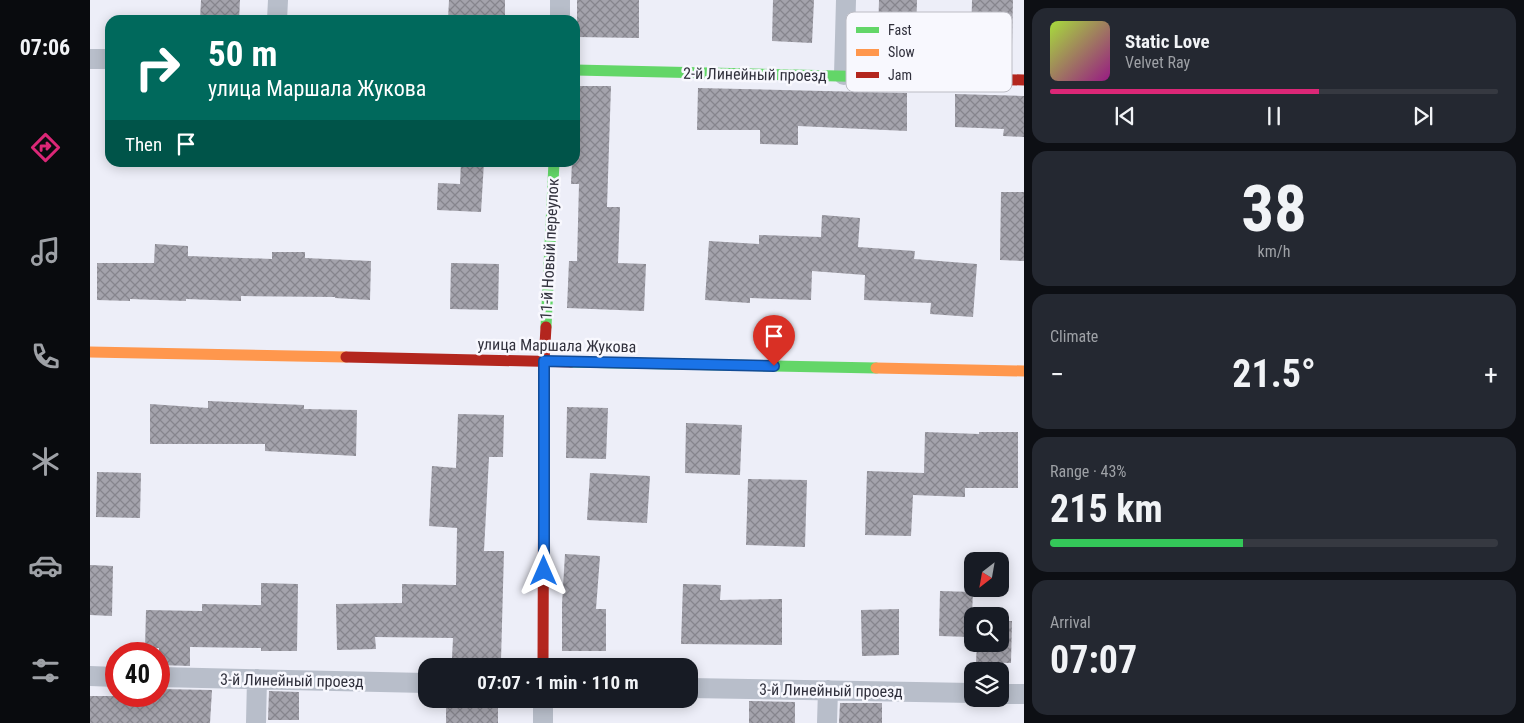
<!DOCTYPE html>
<meta charset="utf-8">
<style>
:root{--surface:#171b24;--page:#242831;--text:#f1f3f6;--muted:#9ea1a6;--line:#363941;--accent:#db2777}
body{margin:0;font-family:"Roboto Condensed",sans-serif;background:var(--page);color:var(--text);height:100vh;display:flex;flex-direction:column;font-size:19px;white-space:nowrap}
*{box-sizing:border-box;margin:0}
p{font-size:16px;color:var(--muted)}
.icon{flex:none;width:28px;height:28px;fill:none;stroke:currentColor;stroke-width:2;stroke-linecap:round;stroke-linejoin:round}
.map{position:relative;flex:1;overflow:hidden}
.panel{display:flex;flex-direction:column;gap:8px;padding:8px;background:#0d0f14;width:500px}
.panel>*{flex:none}
.guide{position:absolute;left:15px;top:15px;width:475px;height:152px;border-radius:15px;box-shadow:0 2px 12px #0003;background:#00695c;color:#fff;overflow:hidden}
.needle{width:32px;rotate:211deg}
.controls{position:absolute;left:874px;top:552px;display:grid;gap:10px}
.controls a{display:grid;place-items:center;width:45px;height:45px;border-radius:10px;background:var(--surface);box-shadow:0 2px 12px #0003;font-size:25px}
.speed{position:absolute;left:15px;top:642px;display:flex;gap:10px;font-size:25px;font-weight:700;text-align:center}
.speed>*{display:grid;place-content:center;width:65px;height:65px;border-radius:50%;background:var(--surface);box-shadow:0 2px 12px #0003;line-height:1}
.speed .limit{border:8px solid #d22;background:#fff;color:#111}
.pin{position:absolute;display:grid;place-items:center;width:42px;height:42px;color:#fff;margin:-51px -21px;border-radius:50% 50% 50% 0;rotate:-45deg;box-shadow:0 0 5px #0007}
.pin .icon{rotate:45deg}
.me{position:absolute;width:55px;margin:-28px;rotate:0deg;stroke-linejoin:round;filter:drop-shadow(0 0 4px #0008)}
.turn{display:flex;align-items:center;gap:18px;height:105px;padding:0 20px;font-size:22px}
.turn .icon{width:65px;height:65px;stroke-width:2.5}
.turn b{display:block;font-size:35px;line-height:42px}
.then{display:flex;align-items:center;height:48px;padding:0 20px;background:#0003;gap:10px;font-size:19px}
.big{font-size:38px;font-weight:700;line-height:1.1}
.panel .tile{flex:1;display:flex;flex-direction:column;justify-content:center;gap:8px;min-width:0;padding:0 18px;border-radius:15px;background:var(--page)}
.panel .dial{align-items:center;gap:0}
.dial b{font-size:65px;line-height:1}
.song{display:flex;align-items:center;gap:15px}
.cover{width:60px;height:60px;border-radius:8px;background:linear-gradient(135deg,hsl(80 70% 55%),hsl(310 70% 35%))}
.played{height:5px;border-radius:2px;background:linear-gradient(90deg,var(--accent) 60%,var(--line) 60%)}
.keys{display:flex;justify-content:space-around;direction:ltr}
.heat{display:flex;justify-content:space-between;align-items:center;font-size:28px;direction:ltr}
.charge{height:8px;border-radius:4px;background:linear-gradient(90deg,#34c759 43%,var(--line) 0)}
.trip{position:absolute;left:328px;top:658px;width:280px;height:50px;border-radius:15px;background:var(--surface);box-shadow:0 2px 12px #0003;font-weight:700;line-height:50px;text-align:center}
main{display:flex;flex:1;min-height:0}
.dock{display:flex;flex-direction:column;width:90px;justify-content:space-around;align-items:center;background:#090b0e;color:var(--muted)}
.dock .icon{width:35px;height:35px}
.dock .selected{color:var(--accent)}
.dock b{font-size:22px;color:var(--text)}
.map>svg:first-child{display:block}
.building{fill:url(#building-cross-hatch)}
.lines{fill:none;stroke-linecap:round;stroke-linejoin:round}
.street{stroke:#b8beca;stroke-width:20}
.fast{stroke:#63d668;stroke-width:11}
.slow{stroke:#ff974d;stroke-width:11}
.jam{stroke:#b3261e;stroke-width:11}
.route-casing{stroke:#114b97;stroke-width:12}
.route{stroke:#1a73e8;stroke-width:9}
.labels{text-anchor:middle;stroke-width:5;stroke-linejoin:round;paint-order:stroke}
.street-label{font-size:16px;fill:#30303c;stroke:#f8f8fe}
.key{fill:#f8f8fe;stroke:#bcbcc4;stroke-width:1}
.key-label{font-size:14px;fill:#30303c}
</style>
<main>
<nav class="dock">
<b>07:06</b>
<svg class="icon selected" aria-label="directions" viewBox="0 0 24 24"><path d="M12 3l9 9-9 9-9-9zM9 14v-3h6M13 9l2 2-2 2"/></svg>
<svg class="icon" aria-label="music" viewBox="0 0 24 24"><path d="M9 18V5l10-2v13"/><circle cx="6" cy="18" r="3"/><circle cx="16" cy="16" r="3"/></svg>
<svg class="icon" aria-label="phone" viewBox="0 0 24 24"><path d="M5 4h4l2 5-3 2q2 4 5 5l2-3 5 2v4C11 20 4 13 5 4z"/></svg>
<svg class="icon" aria-label="climate" viewBox="0 0 24 24"><path d="M12 3v18M4 7l16 10M4 17L20 7"/></svg>
<svg class="icon" aria-label="car" viewBox="0 0 24 24"><path d="M5 17H2v-5l4-1 3-4h7l3 4 3 1v5h-3M9 17h6M6 11h13"/><circle cx="7" cy="17" r="2"/><circle cx="17" cy="17" r="2"/></svg>
<svg class="icon" aria-label="filters" viewBox="0 0 24 24"><path d="M4 7h16M4 17h16"/><circle cx="9" cy="7" r="2"/><circle cx="15" cy="17" r="2"/></svg>
</nav>
<div class="map">
<svg width="934" height="723" viewBox="0 0 934 723">
<defs>
<pattern id="building-cross-hatch" width="8" height="8" patternUnits="userSpaceOnUse" patternTransform="scale(1.25)"><rect width="8" height="8" fill="#a4a3ac"/><path d="M0 0l8 8M0 8l8-8" fill="none" stroke="#86858d"/></pattern>
</defs>
<rect width="100%" height="100%" fill="#edeef8"/>
<path class="building" d="M111,0h39l-1,20h-39z
M359,0h56v20h-57z
M487,0h62v38l-62,-1z
M683,0h41l-2,43 -40,-2z
M789,0h38l-1,36 -38,-1z
M882,0h41l-1,45 -41,-1z
M485,86h36l-4,121h13l-2,56 28,1 -2,47 -77,-3 2,-47h8l2,-77h-8l1,-22h3z
M608,88l209,5v38l-109,-5v19l-38,-1v-14h-63z
M865,94l69,2v41l-21,-1 1,-7 -49,-2z
M371,162h23l-3,50 -44,-2 1,-27 22,1z
M911,192h23v69l-24,-1z
M732,215l38,3 -2,29 57,4 -1,8 63,5 -4,53 -43,-3 1,-11 -67,-3 1,-25 -53,-4 -1,29 -61,-2v5l-45,-3 4,-59 50,3v-9l62,2z
M65,244l33,2v10l84,3v-7h33v6l66,3 -1,39 -35,-2v-1l-94,-1v5l-55,-2v2l-56,-2v2l-33,-1v-37h57z
M361,263l48,1 -1,46 -48,-1z
M118,401l96,4v4l53,1 -1,46 -91,-5v-7h-115v-40l58,4z
M477,407l41,1 -2,51 -40,-1z
M368,414l46,1 -1,42h-14l-5,94h20l-3,109 -49,-2 1,-20 -78,-1 1,12 -39,1 -1,-46 66,-1v-19l54,1 1,-57 -28,-2 3,-60 24,2z
M596,423l56,2 -2,50 -55,-2z
M835,432l54,2v-2h39v56h-53v9l-52,-2 -2,41 -46,-1 2,-64 57,2z
M7,472l44,1 -1,45 -44,-1z
M500,473l60,3 -3,47 -60,-3z
M658,479l59,1 -2,67 -59,-2z
M475,554l35,2 -4,53h10v42h-44v-47z
M0,565l23,1 -1,50 -22,-1z
M171,583l37,1 -1,67h-36v-3l-71,-1v19l-31,-1v-17h-14l1,-38 56,1v-7l59,1z
M593,584l38,1 -1,15 62,-1v46l-101,-1z
M850,591l33,1 -2,45 -32,-1z
M809,609v46l-37,1 -1,-46z
M910,621h12l-1,42 -35,-1 1,-18h23z
M69,689l53,1 -2,33h-120v-27h69z
M179,691l30,1v28h-31z
M356,699h52v24h-52z
M659,701l46,1v21h-46z
M750,703h42v20h-43z"/>
<g class="lines">
<path class="street" d="M187,20l1,-20
M470,20v-20
M0,59h20
M754,75l2,-75
M0,676l26,1
M69,677l267,6
M599,688l283,5
M910,694h24
M166,723l1,-44
M453,723v-24
M737,723l1,-33"/>
<path class="fast" d="M485,70l350,8
M456,327l8,-165
M481,362l305,6"/>
<path class="slow" d="M0,352l256,5
M786,368l148,3"/>
<path class="jam" d="M835,78l99,2
M256,357l225,5
M453,666l1,-305 2,-34"/>
</g>
<g class="lines">
<g class="route-casing">
<path id="route" d="M454,571v-210l230,5"/>
</g>
<use href="#route" class="route"/>
</g>
<g class="labels">
<g class="street-label">
<text transform="translate(665 74) rotate(1)" y="6">2-й Линейный проезд</text>
<text transform="translate(459 249) rotate(-87)" y="6">11-й Новый переулок</text>
<text transform="translate(467 345) rotate(1)" y="6">улица Маршала Жукова</text>
<text transform="translate(202 680) rotate(1)" y="6">3-й Линейный проезд</text>
<text transform="translate(741 690) rotate(1)" y="6">3-й Линейный проезд</text>
</g>
</g>
<rect x="756" y="12" width="166" height="80" rx="8" class="key"/>
<rect x="766" y="27" width="23" height="6" fill="#63d668"/>
<rect x="766" y="49" width="23" height="7" fill="#ff974d"/>
<rect x="766" y="72" width="23" height="6" fill="#b3261e"/>
<g class="key-label">
<text x="798" y="35">Fast</text>
<text x="798" y="57">Slow</text>
<text x="798" y="80">Jam</text>
</g>
</svg>
<div class="controls">
<a><svg class="needle" viewBox="-14 -14 28 28"><path d="M0-13l5 13h-10z" fill="#e53935"/><path d="M0 13l5-13h-10z" fill="#9ea1a6"/></svg></a>
<a><svg class="icon" aria-label="search" viewBox="0 0 24 24"><circle cx="10" cy="10" r="6"/><path d="M15 15l6 6"/></svg></a>
<a><svg class="icon" aria-label="layers" viewBox="0 0 24 24"><path d="M12 4l9 5-9 5-9-5zM3 14l9 5 9-5"/></svg></a>
</div>
<div class="speed"><div class="limit">40</div></div>
<div class="pin" style="left:684px;top:366px;background:#d93025"><svg class="icon" aria-label="arrive" viewBox="0 0 24 24"><path d="M6 21V4h12l-3 4 3 4H6"/></svg></div>
<svg class="me" style="left:454px;top:571px" viewBox="-20 -20 40 40"><path d="M0-17L14 15 0 8-14 15z" fill="#1a73e8" stroke="#fff" stroke-width="4"/></svg>
<div class="trip">07:07 · 1 min · 110 m</div>
<div class="guide">
<div class="turn"><svg class="icon" aria-label="right" viewBox="0 0 24 24"><path d="M7 20v-9h11M14 6l5 5-5 5"/></svg><div><b>50 m</b>улица Маршала Жукова</div></div>
<div class="then">Then<svg class="icon" aria-label="arrive" viewBox="0 0 24 24"><path d="M6 21V4h12l-3 4 3 4H6"/></svg></div>
</div>
</div>
<section class="panel">
<div class="tile">
<div class="song"><i class="cover"></i><div><b>Static Love</b><p>Velvet Ray</p></div></div>
<div class="played"></div>
<div class="keys"><svg class="icon" aria-label="previous" viewBox="0 0 24 24"><path d="M18 5L8 12l10 7zM5 5v14"/></svg><svg class="icon" aria-label="pause" viewBox="0 0 24 24"><path d="M8 5v14M16 5v14"/></svg><svg class="icon" aria-label="next" viewBox="0 0 24 24"><path d="M6 5l10 7-10 7zM19 5v14"/></svg></div>
</div>
<div class="tile dial"><b>38</b><p>km/h</p></div>
<div class="tile"><p>Climate</p>
<div class="heat"><a>−</a><b class="big">21.5°</b><a>+</a></div>
</div>
<div class="tile"><p>Range · 43%</p><b class="big">215 km</b><div class="charge"></div></div>
<div class="tile"><p>Arrival</p><b class="big">07:07</b></div>
</section>
</main>
